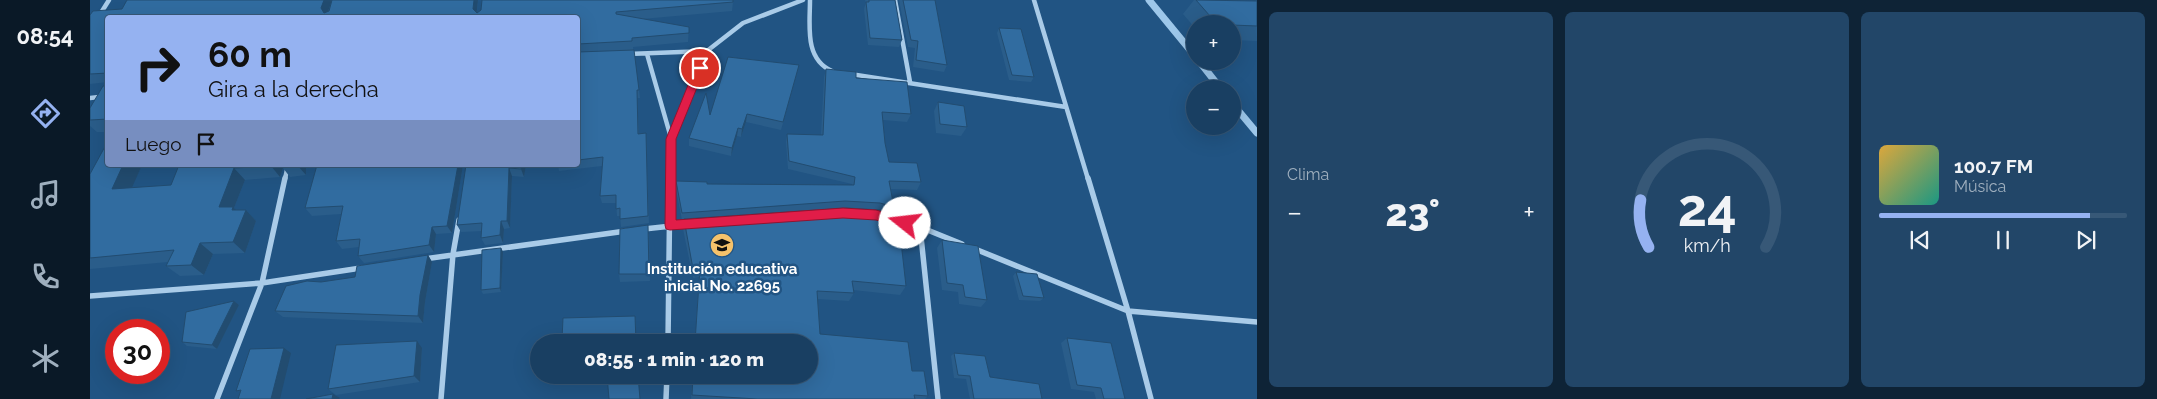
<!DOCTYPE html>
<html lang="es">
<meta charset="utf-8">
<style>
:root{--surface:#193f62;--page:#224668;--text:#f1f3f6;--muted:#9fafbe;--line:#375877;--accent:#95b2f1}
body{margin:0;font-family:Raleway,sans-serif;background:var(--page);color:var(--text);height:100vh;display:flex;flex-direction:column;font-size:19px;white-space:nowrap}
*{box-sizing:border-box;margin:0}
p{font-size:16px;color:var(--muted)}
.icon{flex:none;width:28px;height:28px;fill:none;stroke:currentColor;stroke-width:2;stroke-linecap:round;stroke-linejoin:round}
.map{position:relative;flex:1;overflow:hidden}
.panel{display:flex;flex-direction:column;gap:12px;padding:12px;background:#0e2336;width:900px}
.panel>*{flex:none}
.top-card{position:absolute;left:15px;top:15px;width:475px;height:152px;border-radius:5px;box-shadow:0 5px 20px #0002,0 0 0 1px var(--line);background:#95b2f1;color:#111;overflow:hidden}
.tools{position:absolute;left:1096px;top:15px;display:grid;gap:10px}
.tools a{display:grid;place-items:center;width:55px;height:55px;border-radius:50%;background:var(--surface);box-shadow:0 5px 20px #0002,0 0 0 1px var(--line);font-size:25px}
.speed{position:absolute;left:15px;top:319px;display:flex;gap:10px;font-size:25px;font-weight:700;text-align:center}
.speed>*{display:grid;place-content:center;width:65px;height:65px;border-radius:50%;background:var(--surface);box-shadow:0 5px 20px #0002,0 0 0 1px var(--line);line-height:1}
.speed .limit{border:8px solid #d22;background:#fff;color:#111}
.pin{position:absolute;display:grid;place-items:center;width:42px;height:42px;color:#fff;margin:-21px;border:2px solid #fff;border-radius:50%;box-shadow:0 1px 5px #0007}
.me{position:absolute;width:55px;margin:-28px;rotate:286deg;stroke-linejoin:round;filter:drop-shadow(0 0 4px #0008)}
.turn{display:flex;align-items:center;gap:18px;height:105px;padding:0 20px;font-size:22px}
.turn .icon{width:65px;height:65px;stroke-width:2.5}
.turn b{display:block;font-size:35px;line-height:42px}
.then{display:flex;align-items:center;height:48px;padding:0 20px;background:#0003;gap:10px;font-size:19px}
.big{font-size:38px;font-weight:800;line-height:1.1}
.panel .widget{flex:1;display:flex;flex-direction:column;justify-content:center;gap:8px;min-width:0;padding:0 18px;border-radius:8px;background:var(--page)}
.panel .dial{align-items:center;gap:0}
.dial svg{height:130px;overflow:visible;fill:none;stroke:var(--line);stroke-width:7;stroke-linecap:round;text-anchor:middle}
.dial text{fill:var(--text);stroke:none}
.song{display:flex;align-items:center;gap:15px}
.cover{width:60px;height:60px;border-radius:8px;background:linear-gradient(135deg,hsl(40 70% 55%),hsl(170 70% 35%))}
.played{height:5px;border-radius:2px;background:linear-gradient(90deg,var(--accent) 85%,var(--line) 85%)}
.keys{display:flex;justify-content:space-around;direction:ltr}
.heat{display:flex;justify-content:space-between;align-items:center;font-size:28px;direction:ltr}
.panel .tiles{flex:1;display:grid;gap:12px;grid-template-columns:repeat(3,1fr)}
.trip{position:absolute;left:440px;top:334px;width:288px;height:50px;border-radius:25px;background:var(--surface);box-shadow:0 5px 20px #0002,0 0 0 1px var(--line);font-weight:800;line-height:50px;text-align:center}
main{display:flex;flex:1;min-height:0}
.tabs{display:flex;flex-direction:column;width:90px;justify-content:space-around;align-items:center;background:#0a1927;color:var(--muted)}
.tabs .icon{width:35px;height:35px}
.tabs .current{color:var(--accent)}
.tabs b{font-size:22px;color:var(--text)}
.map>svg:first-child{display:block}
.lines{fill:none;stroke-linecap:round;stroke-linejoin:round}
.stream{stroke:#9dc7ea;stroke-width:7}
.street-far1{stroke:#a9cbe8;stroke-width:4.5}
.street{stroke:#a9cbe8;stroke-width:5.5}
.wall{fill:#2a5d8a}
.shaded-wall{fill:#224c70}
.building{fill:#316ca0;stroke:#224c70}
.route{fill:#e11d48;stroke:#92132f}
.labels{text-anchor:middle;stroke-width:5;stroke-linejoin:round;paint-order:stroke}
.poi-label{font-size:15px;font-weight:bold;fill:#fff;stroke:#215483}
</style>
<main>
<nav class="tabs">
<b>08:54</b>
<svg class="icon current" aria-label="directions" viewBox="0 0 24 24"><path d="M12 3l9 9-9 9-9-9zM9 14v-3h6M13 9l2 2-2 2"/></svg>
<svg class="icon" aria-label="music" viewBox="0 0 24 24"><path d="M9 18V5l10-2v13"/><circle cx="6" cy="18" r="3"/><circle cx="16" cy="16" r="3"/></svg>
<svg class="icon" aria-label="phone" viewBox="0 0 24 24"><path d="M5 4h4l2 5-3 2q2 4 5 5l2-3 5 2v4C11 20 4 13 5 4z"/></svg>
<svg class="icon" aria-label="climate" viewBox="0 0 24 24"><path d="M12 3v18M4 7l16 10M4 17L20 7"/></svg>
</nav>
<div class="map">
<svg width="1167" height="399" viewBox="0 0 1167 399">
<rect width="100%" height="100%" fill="#215483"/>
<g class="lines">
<path class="stream" d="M1059,0l46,56
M1109,61l22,28
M1142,103l25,30"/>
<path class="street-far1" d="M720,0c0,25 -6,59 22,71
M805,0l15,82
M944,0l54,179
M9,16l10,-16
M538,54l79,-3
M557,54l24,84
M760,74l216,33
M0,98l18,-2
M195,179l3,-14
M580,179l1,-40 36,-88 36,-28 60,-23"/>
<path class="street" d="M998,178l40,133 23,88
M803,220l27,7 42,17
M830,227l18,172
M554,229l46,-5
M885,249l153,62 129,11
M334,259l202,-28
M0,296l172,-13 99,-15
M578,342l2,-164
M127,399l45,-116 23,-105
M351,399l12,-145 6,-34
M576,399l1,-24"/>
</g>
<path class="wall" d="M37,0h351l-1,12v1l256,-11 -1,9 -90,8 47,8 -1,15 -55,5 6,43 1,8h-3l2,36 7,-1 3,90 -28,4 -1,-11h-3l-1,-13h-14l-2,-7 2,-30 -43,5 -1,-6h20v-147h-470v64l-18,2v-69l32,-6z
M775,0h30l7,40 -3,7 -31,-2 -4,-36 2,-7z
M809,0h36l12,65 -3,7 -31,-5 2,-19 -7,-1z
M1104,0l63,1v40l-25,-1v-16h-37v4l-12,-14z
M909,28l35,49 -3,5 -22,-2 -12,-47z
M709,65l-18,65 -35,-8 -5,15 -4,-1 -6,20 -42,-10v-8l21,-23z
M736,69l30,9 55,36 -4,8 -24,-2 2,23 4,19 32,20 -4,8 -26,-1 3,18 -3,6 15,73 -6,9 -47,-5 1,3 -5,8 -31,-2 2,35 92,37 16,25 -3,3h-234l8,-122 -6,1 -10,-49 1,-10 160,-11 -162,12 -6,-31v-8l31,3 145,1v-1l-64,-15 -2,-27 1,-8 34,1 3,-58z
M18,86v46h-11l-7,-6v-18z
M848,102l29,25 -6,9 -25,-3 -2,-22z
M18,165h34l-11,23 40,-3 8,-20h127v10l-16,2 -7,-9 -3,9 -35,3 -11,28 3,2h9l10,11 -11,32 -32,1 -9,21 -24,1 -14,-10 2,-4 -78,7v-95z
M227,165h146l-11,68 -16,1 -2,18 -70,11 -6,-7 1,-9 -17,2 -6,-8 5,-27 -29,2 -7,-8z
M376,165h60l-2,12 -12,-1 -2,52 -6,1 -1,14 -18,2 -4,-7 1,-7 -21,1 -4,-7z
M559,233l1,48 -30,1 -1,-8z
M852,240l45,60 -6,7 -22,-3 -1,-12 -16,-2 -5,-42z
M411,248l2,4 -2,40 -18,2 -2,-4z
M338,255l4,7 -7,40 -2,21 -140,-6 -8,-6 46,-29 34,-5z
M926,272l28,26 -4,3 -21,-1 -6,-24z
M144,301l5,4 -22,44 -30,-3 -5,-4z
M473,318l74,24h-75v-2z
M977,338l58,61h-29l-2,-7 -23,-3 -10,-46z
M332,348l-2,34 -84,13 -8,-6z
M864,353l36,24 52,22h-72l-4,-20 -12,-1 -3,-22z"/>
<path class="shaded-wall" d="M234,0h8l-6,17 -5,-9z
M384,0h4l-2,18 -3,-9z
M657,114l-1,8 -5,15 1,-8z
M648,128l-1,8 -6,20 1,-8z
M33,165h19l-16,36 -14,-12z
M181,165h11h-2l3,3 -3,9 -9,-11z
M207,165h9v10z
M368,165h5l-11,68 -5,-7z
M432,165h4l-2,12 -3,-8z
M144,168l11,12 -11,28 9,8 3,-6 10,11 -11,32 -12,-11 -14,-35z
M419,168l3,8 -2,52 -3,-7z
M411,221l3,8 -1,14 -3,-8z
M342,227l4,7 -2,18 -5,-7z
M110,243l13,11 -9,21 -13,-10z
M411,248l2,4 -2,40 -1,-4z
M338,255l4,7 -7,40 -2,21 -5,-7 2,-21z
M144,301l5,4 -22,44 -5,-4z
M327,341l5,7 -2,34 -6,-6z
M194,348l7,5 -11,46h-9z
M243,394l7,4 -1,1h-7z"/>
<path class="building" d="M37,0h197l-3,8 3,5 5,-2 3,-11h142l-1,9 4,4 4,-3 1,-10h251v2l-117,10v2l73,13v6l-57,5v3l-54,3v-26h-362l1,-2 -45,2h-64v55l-18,1v-59l3,-4 29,-2z
M779,0h26l7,40 -32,-2 -4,-36h3z
M813,0h32l12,65 -31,-5 2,-19 -7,-1z
M1106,0l61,1v25l-25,-1v-1h-15z
M909,28l22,1 13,48 -22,-2z
M544,50l5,40h-2l1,44 8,-1 2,83 -28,3v-11l-4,1v-14l-16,1 3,-39 -25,3v-108z
M638,57l71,8 -16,57 -36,-8 -5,15 -4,-1 -6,20 -43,-10 17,-45 4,22z
M736,69l30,3v6l51,4 4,32 -29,-2 3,31 4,19 28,1 4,19 -32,-1 5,26 -14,-4 -35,-2 -163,12 -6,-32 31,1v2l147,1 1,-8 -66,-16 -2,-27 36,1z
M13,86h5v33l-18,1v-12z
M848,102l26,4 3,21 -27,-3z
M18,141v24h15l-11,24 59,-4 8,-20h92v1l-37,2 -15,39h14l-1,3h14l-13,32 -33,1 -9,22 -25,1 8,-16 -84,8v-84z
M227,165h141l-11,61 -15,1 -3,18 -71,11 2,-17 -24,2 7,-35 -38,2z
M376,165h56l-1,4 -12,-1 -2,53h-6l-1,14 -19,3 1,-15 -25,2z
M757,208l33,2 18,5 8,71 -54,-5 2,12 -37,-2 3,43 88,8 4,29h12l4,25 -14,-1 1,4h-158l-65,-4 1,-20h116v-33h-114l5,-74 -7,1 -9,-50z
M558,225l1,49h-30l1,-45z
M852,240l36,6 9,54 -22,-3 -2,-12 -16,-2z
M411,248l-1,40 -19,2 1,-40z
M338,255l-8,40 -2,21 -143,-5 11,-25 21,-5 14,1 34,-5 2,-11z
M926,272l21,2 7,24 -21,-2z
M144,301l-22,44 -30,-3 4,-30z
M545,316l1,26h-31l-1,-4 -42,2 1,-22z
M977,338l44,5 14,56h-21l-3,-11 -24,-3z
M327,341l-3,35 -86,13 8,-44z
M194,348l-13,51h-33l3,-9 -5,1 14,-42z
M864,353l31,3 5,21 49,7 3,15h-68l-4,-23 -12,-1z
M517,375h31l2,24h-31z
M243,394l-1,5h-26z"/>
<path class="route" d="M610,64l5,4 -29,71v81l167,-12 33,2 29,8 4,2 2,3 -2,4 -4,1 -29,-8 -33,-2 -173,12 -4,-1 -1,-4 1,-86 29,-71z"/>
<defs>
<g id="school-disc" transform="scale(1.25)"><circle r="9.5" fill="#f5c26b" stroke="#215483"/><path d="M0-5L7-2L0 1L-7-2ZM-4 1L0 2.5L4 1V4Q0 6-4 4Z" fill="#111"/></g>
</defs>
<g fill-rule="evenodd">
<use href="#school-disc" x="632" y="245"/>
</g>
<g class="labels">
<g class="poi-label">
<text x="632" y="274">Institución educativa<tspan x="632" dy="17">inicial No. 22695</tspan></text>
</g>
</g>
</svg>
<div class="tools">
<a>+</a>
<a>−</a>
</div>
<div class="speed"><div class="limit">30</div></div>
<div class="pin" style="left:610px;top:68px;background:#d93025"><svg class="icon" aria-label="arrive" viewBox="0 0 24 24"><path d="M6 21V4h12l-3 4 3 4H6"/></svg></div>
<svg class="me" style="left:815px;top:223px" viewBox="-20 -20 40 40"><circle r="19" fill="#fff"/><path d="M0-13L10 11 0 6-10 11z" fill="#e11d48"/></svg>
<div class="trip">08:55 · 1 min · 120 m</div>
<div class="top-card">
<div class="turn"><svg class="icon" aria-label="right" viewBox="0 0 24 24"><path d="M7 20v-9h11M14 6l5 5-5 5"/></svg><div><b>60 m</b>Gira a la derecha</div></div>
<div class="then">Luego<svg class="icon" aria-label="arrive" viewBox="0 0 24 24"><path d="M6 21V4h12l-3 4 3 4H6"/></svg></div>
</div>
</div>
<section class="panel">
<div class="tiles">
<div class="widget"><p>Clima</p>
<div class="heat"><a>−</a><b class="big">23°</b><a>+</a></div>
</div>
<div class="widget dial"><svg viewBox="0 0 100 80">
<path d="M14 69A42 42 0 1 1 86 69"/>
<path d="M14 69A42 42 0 0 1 9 40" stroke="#95b2f1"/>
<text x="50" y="56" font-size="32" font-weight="700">24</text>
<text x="50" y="72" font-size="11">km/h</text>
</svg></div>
<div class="widget">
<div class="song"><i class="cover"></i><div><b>100.7 FM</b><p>Música</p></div></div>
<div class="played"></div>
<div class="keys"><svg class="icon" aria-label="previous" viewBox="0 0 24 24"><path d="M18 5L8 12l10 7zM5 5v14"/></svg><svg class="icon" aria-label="pause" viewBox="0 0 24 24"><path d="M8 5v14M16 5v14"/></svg><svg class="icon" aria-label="next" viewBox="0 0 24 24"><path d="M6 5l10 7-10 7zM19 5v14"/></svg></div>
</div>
</div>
</section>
</main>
